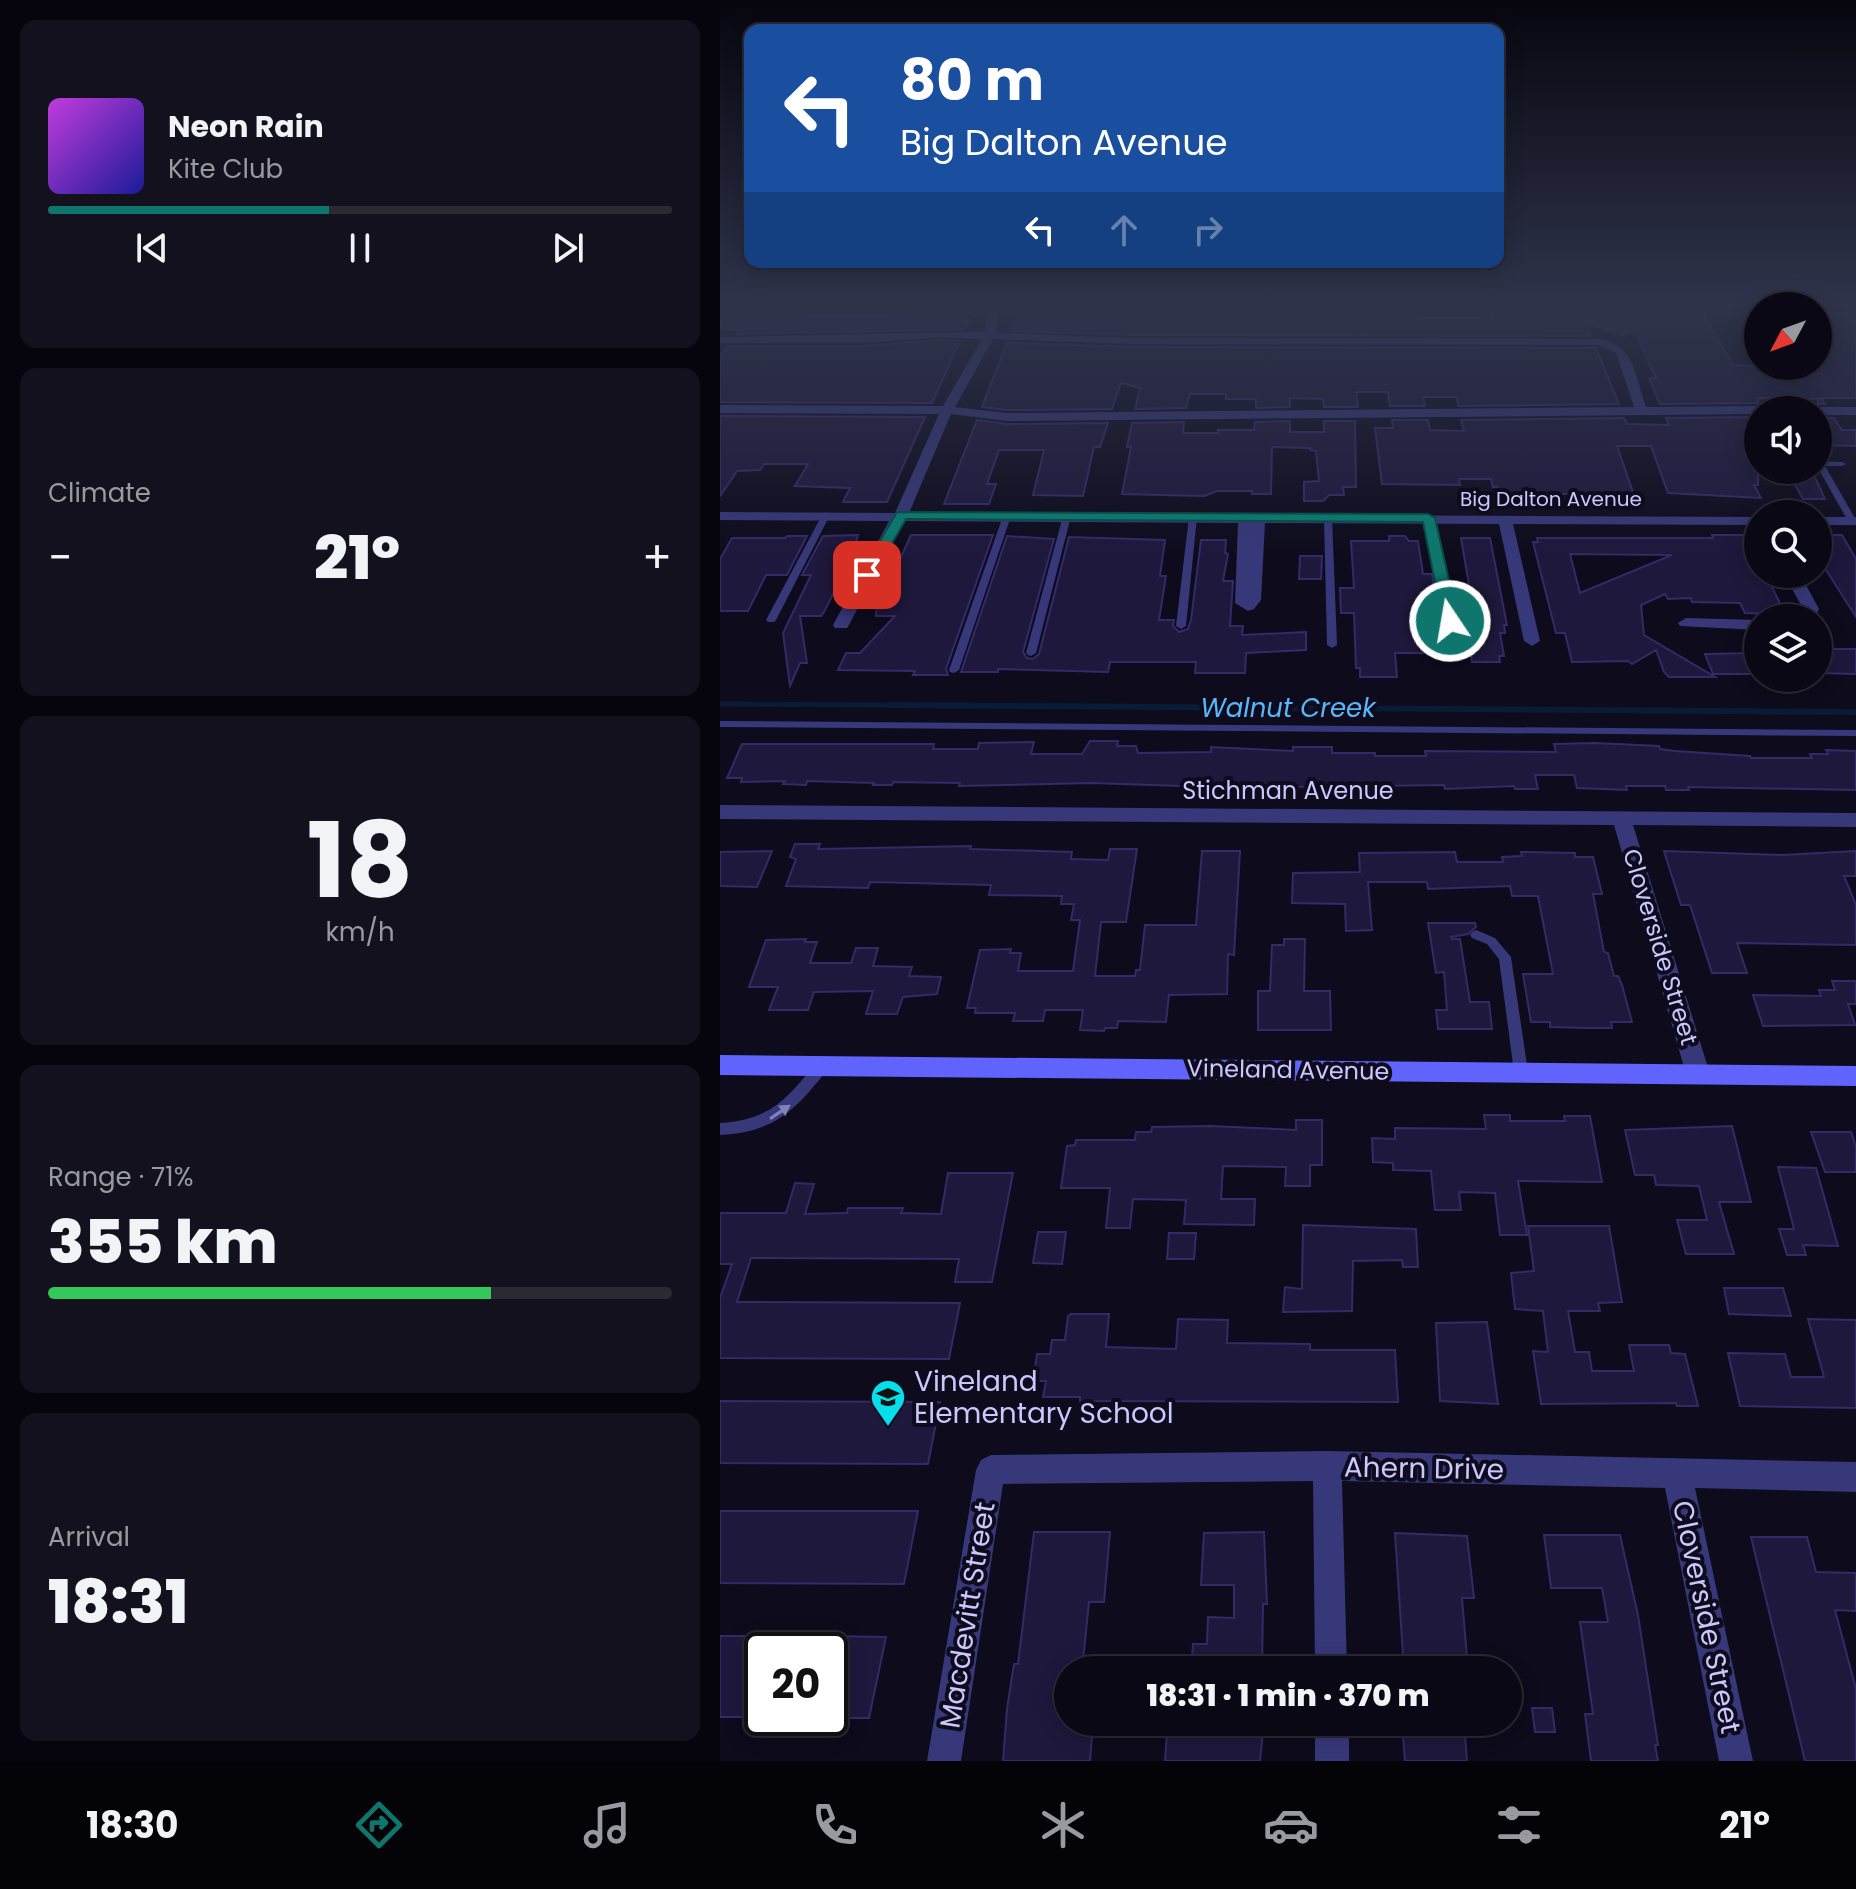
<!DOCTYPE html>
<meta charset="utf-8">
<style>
:root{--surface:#0a0815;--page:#13111e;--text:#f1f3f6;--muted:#999aa0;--line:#2a2934;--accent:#0f766e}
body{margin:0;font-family:Poppins,sans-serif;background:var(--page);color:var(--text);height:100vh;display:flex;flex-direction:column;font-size:30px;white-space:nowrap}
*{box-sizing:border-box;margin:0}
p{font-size:26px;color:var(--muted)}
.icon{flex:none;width:44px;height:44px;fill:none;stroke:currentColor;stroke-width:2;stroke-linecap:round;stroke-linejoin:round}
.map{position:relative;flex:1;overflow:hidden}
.sheet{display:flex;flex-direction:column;gap:20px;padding:20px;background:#06040c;width:720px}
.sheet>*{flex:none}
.hud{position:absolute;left:24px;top:24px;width:760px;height:244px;border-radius:16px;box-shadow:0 4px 20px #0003,0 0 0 2px var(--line);background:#1a4fa0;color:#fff;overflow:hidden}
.needle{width:52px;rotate:229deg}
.fabs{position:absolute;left:1024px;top:292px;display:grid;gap:16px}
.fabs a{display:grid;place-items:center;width:88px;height:88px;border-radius:50%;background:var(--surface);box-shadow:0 4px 20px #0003,0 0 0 2px var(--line);font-size:40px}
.speed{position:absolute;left:24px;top:1632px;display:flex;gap:16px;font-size:40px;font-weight:700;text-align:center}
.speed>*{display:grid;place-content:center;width:104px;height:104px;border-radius:50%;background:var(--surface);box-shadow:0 4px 20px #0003,0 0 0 2px var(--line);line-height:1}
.speed .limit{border:4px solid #111;border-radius:12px;background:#fff;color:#111}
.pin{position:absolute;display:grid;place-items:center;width:68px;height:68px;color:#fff;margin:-34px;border-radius:16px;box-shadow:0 4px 12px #0006}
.me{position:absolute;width:88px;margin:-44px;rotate:348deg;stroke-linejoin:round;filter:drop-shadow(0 0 6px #0008)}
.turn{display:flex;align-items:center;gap:28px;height:168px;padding:0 24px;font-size:36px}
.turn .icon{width:104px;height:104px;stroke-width:2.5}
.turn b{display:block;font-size:56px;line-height:68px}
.lanes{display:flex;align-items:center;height:76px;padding:0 24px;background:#0003;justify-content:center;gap:40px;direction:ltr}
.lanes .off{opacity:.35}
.big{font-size:60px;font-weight:800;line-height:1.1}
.sheet .card{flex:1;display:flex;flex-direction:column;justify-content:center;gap:12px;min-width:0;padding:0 28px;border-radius:16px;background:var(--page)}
.sheet .dial{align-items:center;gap:0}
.dial b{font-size:104px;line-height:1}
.song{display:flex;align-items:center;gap:24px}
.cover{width:96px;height:96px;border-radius:12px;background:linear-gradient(135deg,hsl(290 70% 55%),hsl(240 70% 35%))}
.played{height:8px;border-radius:4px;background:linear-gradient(90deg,var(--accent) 45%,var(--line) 45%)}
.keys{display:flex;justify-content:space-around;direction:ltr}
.heat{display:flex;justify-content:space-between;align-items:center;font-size:44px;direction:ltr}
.charge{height:12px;border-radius:6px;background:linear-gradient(90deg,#34c759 71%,var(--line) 0)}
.trip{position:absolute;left:334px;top:1656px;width:468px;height:80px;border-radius:40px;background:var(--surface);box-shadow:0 4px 20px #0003,0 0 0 2px var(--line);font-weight:800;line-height:80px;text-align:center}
.dock{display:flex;height:128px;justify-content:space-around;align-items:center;background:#040308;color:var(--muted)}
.dock .icon{width:56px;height:56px}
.dock .selected{color:var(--accent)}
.dock b{font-size:36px;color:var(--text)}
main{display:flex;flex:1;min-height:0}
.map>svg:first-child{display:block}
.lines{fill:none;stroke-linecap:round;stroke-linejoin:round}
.stream-far1{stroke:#091c37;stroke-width:5}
.stream{stroke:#091c37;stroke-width:6}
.building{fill:#1e183c;stroke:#342a68;stroke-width:2;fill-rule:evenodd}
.lane{fill:#37387a;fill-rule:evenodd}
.street{fill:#37387a;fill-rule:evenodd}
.secondary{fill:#6164fc;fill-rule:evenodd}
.oneway{fill:#8180bc}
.route{fill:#0f766e;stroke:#0a4d48;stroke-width:2}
.labels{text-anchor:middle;stroke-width:8;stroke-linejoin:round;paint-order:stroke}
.far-street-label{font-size:20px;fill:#cbc7fe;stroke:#0d0b1c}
.street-label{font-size:24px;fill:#cbc7fe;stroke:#0d0b1c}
.water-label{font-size:26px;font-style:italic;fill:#58b7fb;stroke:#0d0b1c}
.near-poi-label{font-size:28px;fill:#cbc7fe;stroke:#0d0b1c;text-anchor:start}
.near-street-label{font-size:28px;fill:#cbc7fe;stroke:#0d0b1c}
</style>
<main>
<section class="sheet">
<div class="card">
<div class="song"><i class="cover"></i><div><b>Neon Rain</b><p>Kite Club</p></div></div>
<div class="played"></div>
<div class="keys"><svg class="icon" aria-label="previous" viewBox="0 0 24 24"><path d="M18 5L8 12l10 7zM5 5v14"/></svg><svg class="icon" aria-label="pause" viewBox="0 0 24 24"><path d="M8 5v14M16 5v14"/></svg><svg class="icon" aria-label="next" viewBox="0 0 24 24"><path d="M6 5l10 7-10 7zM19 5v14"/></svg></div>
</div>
<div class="card"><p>Climate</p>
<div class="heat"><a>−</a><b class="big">21°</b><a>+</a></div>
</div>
<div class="card dial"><b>18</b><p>km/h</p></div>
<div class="card"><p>Range · 71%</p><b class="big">355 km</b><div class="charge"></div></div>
<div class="card"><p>Arrival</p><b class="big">18:31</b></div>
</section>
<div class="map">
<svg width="1136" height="1761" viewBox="0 0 1136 1761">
<rect width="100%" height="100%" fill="#0d0b1c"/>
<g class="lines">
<path class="stream-far1" d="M0,704l454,3"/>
<path class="stream" d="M170,705l966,7"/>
</g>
<path class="building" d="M0,308h75l-3,5h11l-2,2h67l56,-3 3,-4h39l3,2 -5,10h5l-4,9 -228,5 3,-4 -20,-1z
M301,308h76l10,7 8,-7h300l1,10h61l15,-1 -2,-9h104l33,4h55l-2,-4h20l33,57 25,1h60v-53h38v85h-35l4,6h-7v-5l-60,-1v5l-98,1 -11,-26h7l-22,-48 -9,6 -39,-13 5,13 -458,-1 -121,-4z
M219,340l21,1 -28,62 -212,-1v-46l8,-10h135z
M287,343l126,4 463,1 23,56 -161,2 -1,-9h-34l2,9h-35l-2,-14h-32l2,15h-34l-1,-8 -33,-1v9l-34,1v-9h-30v-5h-36l-4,14 -51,1 5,-21 -19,-5 -9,26 -105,1 -25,-3z
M0,416l205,1 -38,85h-44l7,-14 -55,-2 13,-22h-44l-4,6 -23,1 -17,25z
M1038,417v68h-4l7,13 -93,-5 -17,-47h-34l20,58 -35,-1 -3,-9h-44l1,4h-34l1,4h-22l-4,-15h-4l-2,-8h-32l1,6 -78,-1 -7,-56h18l-1,-8h36l2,10 34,1 -3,-11 163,-2 3,6 42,1 -3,-7z
M1098,418h16l8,12h14v16l-38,-1z
M257,420l30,4 101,-1 -8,24h-6l-11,49 -50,-1 11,-45h-45l-12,34h9l-7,20h-45z
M570,421v11h34v-11h31l1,66h-13l1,8h-15l-6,6h-19v-19l15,-1 -3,-30 -6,-1v-2l-38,-1 -1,47h-19v-3h-35l-13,5 -82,-2 9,-47h-4l5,-24 52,-1 -1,11h35v-3h36l1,-8z
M1067,471h25l13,28h-22z
M138,535l-7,23 -27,54 -3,4h-21l7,47h-7l-10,23 -7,-53 28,-58h-9l21,-39z
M191,535h82l-47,134 2,6h-35l2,-4 -77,-1 8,-17h14l35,-37h-19v-4z
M992,535h34l12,23v16h8l19,40 -40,-1 -5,-10 -48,-1 -1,-4 -23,1 -3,-5 -24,11 3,30 71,42h-46l-5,-5 -8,-22 -24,14 -4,-3 -56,1 -7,-29h-9l-23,-91h5l-1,-4h176zM850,554l102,1 -92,38z
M1098,535h24l14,24v58l-35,-55h4l-7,-12z
M67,536h20l-20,39h-21l-18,36h-28v-52l12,-21h53z
M287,536l47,3 -31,113 4,6 6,1 6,-5 30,-117 96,3 -5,36h6l-7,44h15l-1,6 6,6 9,-3 3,-9 10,-80h25l-1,13 3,1 -5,27h10l-3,45h13l-1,9 64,-3v18l-60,3 -1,20h-50l1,-11h-86l-2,10 -110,-3v3h-37z
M669,536h16l4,5h9l5,33h9l12,70h-8l1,9h-42l2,24h-37v-9h-4l-2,-55h-13l-1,-25h14l-3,-47h38z
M741,538h29l17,87h-3l1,8h-5l4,23h-5l1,6h-28l-3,-19h10z
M580,556h22l-1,23h-22z
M1107,649h29v25l-38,-1v-19h12z
M1038,653v21h-45l-8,-20z
M370,741h28l-1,5h19l2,7 73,-1v-5l82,4v-4h39v6h43v3h51l-1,-5 131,1 -2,-8 41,-1 64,3 1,3 15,2 75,5 1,2h61l-2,-4h18l-2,-4 30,1v39l-168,-3 1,3h-23l-1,-4h-39l1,4 -50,-2 -3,-13h-39l3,14h-23l-1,-3 -69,3 -1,-4 -67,1v2h-20v-3l-89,3v-4l-87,2 -89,-3 -133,3 1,-3 -67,-1 -1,3h-19l1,-2 -67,-2 -1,4 -23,-1 2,-3 -44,1 1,-4h-15l15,-34h192l-1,5h45l1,-6 55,-1 -3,12h51z
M75,844h25l-2,5 153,-3 -1,3 102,3 -1,7 37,1 2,-11h27l-11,73h-25l-6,54h40l1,-6h4l5,-45h51l6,-74h38l-6,104 -6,-1 -1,40 -58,1 -3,27 -48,-1 -1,7h-12l-1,3 -24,-1 3,-20h-38l-2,11h-30l2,-8h-40l1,-5h-9l13,-58 31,-1 -1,4h11l-3,18h55l7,-51h-9l3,-16h-13l1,-8 -73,-1 2,-10 -121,-3 -2,6 -82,-2 10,-27 -6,-2z
M52,851l-15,36 -37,-1v-34z
M944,851l119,4 73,-4v25h-12l12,29v40l-119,-2 10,30h-35l-22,-68h-9z
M735,852l2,10h46l-1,-5 20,-1 -1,-4 54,1v4h18l9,37h-9l11,58 4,1 6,23h4l4,9 10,37h-21l1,6h-26l-36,-1v-5h-19l-8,-48h30l-15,-78h-26l-2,-10 -82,3 -1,-7h-59l4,48 -26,1 -1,-27 -53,-1 1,-30 67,-1 -1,-19z
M708,923h47l1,4 -8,7 -17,3 1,2h8l10,63h19l3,27h-54l-2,-19h11l-3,-38 -8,1z
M86,939l-1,3h12l-7,21h41l5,-15h22l-5,18 39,1 -3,9 32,1 -4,17 -34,3 -6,17h-31l7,-23 -59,1 -6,18h-39l9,-23h-29l17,-47z
M564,939h21l-1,52h26l1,39h-73v-39h12l2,-46h12z
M1112,981h24v23h-8l7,21 -92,1 -10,-31 68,1 -2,-6h16z
M764,1115h26v6h55l-1,-5h26l12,66 -84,-1 9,54h-27l-5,-42 -36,-1 2,18h-26l-4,-39 -38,-1v-7l-20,-1 -1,-24 23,1v-11l91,1z
M576,1120h26v45h-12v21h-25l1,-19 -63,-1 -2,33h34l-1,26 -70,-1 2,-24 -53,-1 -3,29h-24l4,-40h-49l6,-42 8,-1 1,-5h59l1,-8h15l1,-5 59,-1 85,4z
M1012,1126l19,76h-32l15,52h-48l-9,-34h30l-8,-34 -43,-1 -2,-10h-19l-10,-45z
M1091,1132h40l5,15v25h-31z
M1058,1167l38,1 22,78 -35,-1 3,10h-19l-8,-26h15z
M228,1173h65l-21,109h-37l4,-23 -208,-1 -14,44 223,1 -11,56 -229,-1v-60l12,-34h-12v-51h66l9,-30 19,1 -9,30 42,-1 1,-5h55l-2,5 40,1z
M583,1225l113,4 2,38h-15l-1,-7 -49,1 -1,50 -69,1 2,-25 17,2z
M808,1226h81l13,76 -24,1 2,8h-32l7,41h14l3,19h42l-5,-26h40l2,8 14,1 13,52h-21l-1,-3 -135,1 -8,-53 15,1 -5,-41 -28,-2 -4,-36 23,-2z
M318,1232h28l-4,32 -29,-1z
M449,1233h27l-2,26h-27z
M1004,1288h59l8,28 -62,-2z
M351,1314h38l-3,33 70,2 2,-30 50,1 -1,23 83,1v6h85l3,52 -318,-1v-4h-37l3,-16h-13l4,-27h13l2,-14h13l3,-24z
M1088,1319l48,1v88l-116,-2 -12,-53 57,1 6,23h33z
M767,1322l11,82 -58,-3 -4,-78z
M0,1401l220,1 -12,62 -208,-1z
M0,1511h198l-14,73 -184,-1z
M314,1532h76l-6,70h-15l-7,68h-14v52h25l-3,39h-87l4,-52 7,-45h4z
M544,1532l3,72h-4l-1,66h-71l2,-26h14l1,-27 26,1v-33h-33l3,-52z
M675,1533l72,3 7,62h-12l6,72h-64z
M824,1535h76l18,80 20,130h-3l3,16h-67l-6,-47h8l-13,-92h28l-6,-34h-51z
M1031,1537h56l9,35 40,1v38l-21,-1 21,79v72h-51z
M0,1636h42v81h-42z
M110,1636l56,1 -17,81h-39z
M812,1708h20l3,24h-20z
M510,1722h34l-4,39h-95l2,-29 63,1z
M682,1722h62l3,39h-62z"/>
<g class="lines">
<path class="lane" d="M1098,461l24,1 4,2 -4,2h-17l31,54 -1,3 -7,-2 -30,-53z
M106,512l4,3 -54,105 -2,2h-6l-2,-2 56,-105z
M287,513l4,3 -52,154 -5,3 -4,-1 -1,-2 54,-154z
M347,513l4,3 -35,137 -5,3 -3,-1 -2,-2 37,-137z
M473,514l4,3 -11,109 -5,3 -5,-3 13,-109z
M608,515l4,3 5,127 -5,3 -5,-3 -3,-127z
M708,515l4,3 29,129 -5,3 -5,-3 -27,-129z
M0,721l1136,9v6l-1136,-9z
M756,930l19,8 16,19 17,115 -2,4 -5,2 -5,-2 -2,-4 -15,-113 -12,-15 -15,-6 -2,-3 2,-3z
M102,1060l5,2 2,4 -2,4c-31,40 -54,63 -107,65v-12c50,-3 67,-24 97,-61z"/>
<path class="street" d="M270,308h11l-5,25 137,5 465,1c37,5 37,37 48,68l112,-1 6,4h-6v4l-751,7 -56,-7 -42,99 849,4v8l-245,-1 27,117 -8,5 -8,-5 -25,-117 -234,-1 -4,77 -7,9 -6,2 -13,-8 3,-80 -334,-2 -55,104 -2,3h-12l-2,-3 56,-104 -169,-1v-8l175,1 44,-99 -219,-1v-8l223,1 39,-67 -43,-2 -76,6h-143v-6l264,-5zM273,339l140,5 465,1 18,8 18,54 -627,6 -52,-6z
M380,308h12v1l-6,3z
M1098,407h38v8h-38v-5h-6z
M1098,517h38v8h-38z
M1064,574h16l19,35 -4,9h-16l4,-9z
M966,618l72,2v10l-78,-4 -2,-3z
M0,805l1136,8v14l-223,-2 77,249 -4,7 -8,3 -8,-3 -4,-7 -72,-249 -894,-6z
M607,1451l529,11v30l-161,-4 58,273h-34l-54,-273 -323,-7 5,189h-32l-2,-189 -310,3 -42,277h-34l49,-291 5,-10 10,-5z
M595,1722h34v39h-34z"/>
<path class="secondary" d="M0,1055l1136,11v20l-1136,-11z"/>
</g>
<defs><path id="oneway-solid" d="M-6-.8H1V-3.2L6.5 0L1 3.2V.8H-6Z" transform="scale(2)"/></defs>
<use class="oneway" href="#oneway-solid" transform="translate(60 1112) rotate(-34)"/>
<linearGradient id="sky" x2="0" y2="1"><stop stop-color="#07060f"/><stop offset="0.55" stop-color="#2f344b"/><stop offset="1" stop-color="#2f344b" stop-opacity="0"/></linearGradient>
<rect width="1136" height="555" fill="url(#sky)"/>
<path class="route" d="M177,512l531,2 7,4 23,103 -8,5 -7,-5 -20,-99 -517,-3 -34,59h-10l-2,-3z"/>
<defs>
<g id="school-pin" transform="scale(1.8)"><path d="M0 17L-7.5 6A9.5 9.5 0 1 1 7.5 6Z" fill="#05dfec" stroke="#0d0b1c"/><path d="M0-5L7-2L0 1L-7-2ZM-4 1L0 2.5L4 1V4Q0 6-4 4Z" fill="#111"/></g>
</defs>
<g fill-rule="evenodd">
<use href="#school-pin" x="168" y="1397"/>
</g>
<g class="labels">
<g class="far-street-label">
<text x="831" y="506">Big Dalton Avenue</text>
</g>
<g class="street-label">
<text x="568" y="799">Stichman Avenue</text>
<text transform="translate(940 947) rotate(73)" y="8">Cloverside Street</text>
<text transform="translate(568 1070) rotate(1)" y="8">Vineland Avenue</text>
</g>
<g class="water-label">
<text x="568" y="717">Walnut Creek</text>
</g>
<g class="near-poi-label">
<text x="194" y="1391">Vineland<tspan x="194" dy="32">Elementary School</tspan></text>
</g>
<g class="near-street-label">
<text transform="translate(704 1468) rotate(1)" y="10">Ahern Drive</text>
<text transform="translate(247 1615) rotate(-81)" y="10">Macdevitt Street</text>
<text transform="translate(987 1617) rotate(78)" y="10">Cloverside Street</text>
</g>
</g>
</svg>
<div class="fabs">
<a><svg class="needle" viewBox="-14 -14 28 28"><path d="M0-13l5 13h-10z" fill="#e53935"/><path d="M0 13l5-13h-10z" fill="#999aa0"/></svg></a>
<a><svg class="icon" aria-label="sound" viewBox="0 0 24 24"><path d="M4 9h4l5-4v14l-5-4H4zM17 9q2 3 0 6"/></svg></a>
<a><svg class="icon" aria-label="search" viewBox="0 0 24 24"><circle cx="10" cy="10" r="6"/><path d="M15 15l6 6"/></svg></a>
<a><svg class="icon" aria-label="layers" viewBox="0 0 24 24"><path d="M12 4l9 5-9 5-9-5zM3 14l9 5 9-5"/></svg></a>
</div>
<div class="speed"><div class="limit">20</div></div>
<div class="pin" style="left:147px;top:575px;background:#d93025"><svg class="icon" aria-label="arrive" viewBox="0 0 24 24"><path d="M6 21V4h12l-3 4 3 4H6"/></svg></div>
<svg class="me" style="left:730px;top:621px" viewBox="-20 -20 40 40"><circle r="17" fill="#0f766e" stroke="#fff" stroke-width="3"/><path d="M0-11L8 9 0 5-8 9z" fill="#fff"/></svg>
<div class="trip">18:31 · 1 min · 370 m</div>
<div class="hud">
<div class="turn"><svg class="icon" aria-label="left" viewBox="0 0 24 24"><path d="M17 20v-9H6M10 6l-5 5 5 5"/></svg><div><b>80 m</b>Big Dalton Avenue</div></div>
<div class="lanes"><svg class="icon" aria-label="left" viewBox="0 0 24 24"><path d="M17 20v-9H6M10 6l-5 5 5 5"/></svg><svg class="icon off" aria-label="ahead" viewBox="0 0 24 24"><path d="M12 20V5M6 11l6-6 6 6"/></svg><svg class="icon off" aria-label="right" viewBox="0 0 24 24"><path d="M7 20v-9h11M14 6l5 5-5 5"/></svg></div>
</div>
</div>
</main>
<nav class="dock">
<b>18:30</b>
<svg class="icon selected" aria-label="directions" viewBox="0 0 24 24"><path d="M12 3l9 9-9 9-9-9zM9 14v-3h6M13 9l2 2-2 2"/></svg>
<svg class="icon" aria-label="music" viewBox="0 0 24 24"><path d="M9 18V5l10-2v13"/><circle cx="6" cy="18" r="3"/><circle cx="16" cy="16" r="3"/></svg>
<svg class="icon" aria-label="phone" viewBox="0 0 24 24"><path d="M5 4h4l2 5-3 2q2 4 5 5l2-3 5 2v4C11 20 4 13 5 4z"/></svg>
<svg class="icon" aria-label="climate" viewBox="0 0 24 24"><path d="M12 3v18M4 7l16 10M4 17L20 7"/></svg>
<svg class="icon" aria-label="car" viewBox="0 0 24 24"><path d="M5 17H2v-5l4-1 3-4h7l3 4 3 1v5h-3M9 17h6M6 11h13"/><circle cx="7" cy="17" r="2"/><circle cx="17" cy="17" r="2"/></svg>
<svg class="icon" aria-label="filters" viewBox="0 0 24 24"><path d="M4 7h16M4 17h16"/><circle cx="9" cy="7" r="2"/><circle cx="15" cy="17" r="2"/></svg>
<b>21°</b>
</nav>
